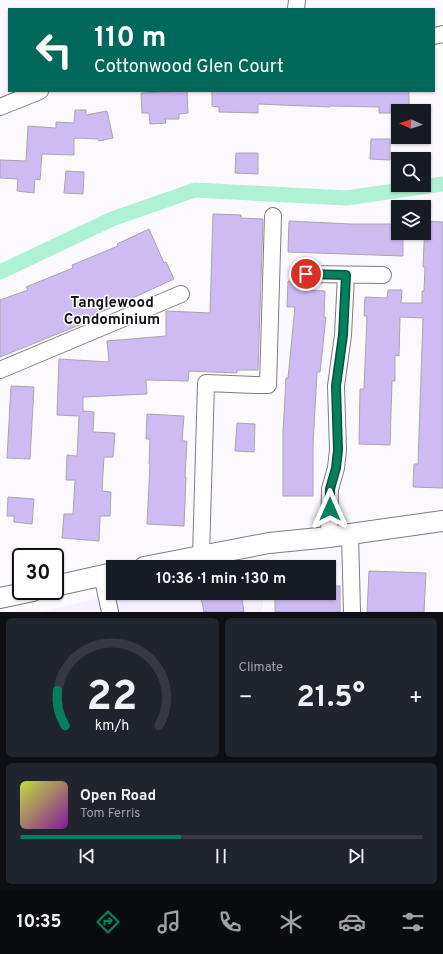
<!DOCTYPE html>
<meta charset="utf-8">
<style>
:root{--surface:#171b24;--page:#20242c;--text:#f1f3f6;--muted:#9ea1a6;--line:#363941;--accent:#067f5d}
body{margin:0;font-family:Overpass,sans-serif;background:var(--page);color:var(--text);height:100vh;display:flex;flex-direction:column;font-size:15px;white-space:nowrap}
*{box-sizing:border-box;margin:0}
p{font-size:13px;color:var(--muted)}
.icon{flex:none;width:22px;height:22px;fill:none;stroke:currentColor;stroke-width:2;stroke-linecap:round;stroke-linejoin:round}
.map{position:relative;height:612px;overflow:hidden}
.drawer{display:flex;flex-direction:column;gap:6px;padding:6px;background:#0d0f14;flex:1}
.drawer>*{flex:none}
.guide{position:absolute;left:8px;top:8px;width:427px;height:84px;border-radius:0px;box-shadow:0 1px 3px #0004;background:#00695c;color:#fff;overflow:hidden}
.needle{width:26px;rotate:273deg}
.buttons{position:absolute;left:391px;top:104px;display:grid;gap:8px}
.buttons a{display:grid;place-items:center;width:40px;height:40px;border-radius:0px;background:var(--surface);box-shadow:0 1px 3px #0004;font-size:20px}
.speed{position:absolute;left:12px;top:548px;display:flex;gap:8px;font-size:20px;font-weight:700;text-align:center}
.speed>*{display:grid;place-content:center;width:52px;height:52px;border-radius:50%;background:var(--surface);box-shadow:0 1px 3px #0004;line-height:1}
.speed .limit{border:2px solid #111;border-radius:6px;background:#fff;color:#111}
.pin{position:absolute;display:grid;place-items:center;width:34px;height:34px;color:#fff;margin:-17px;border:2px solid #fff;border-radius:50%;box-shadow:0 1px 4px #0007}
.me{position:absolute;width:44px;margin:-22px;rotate:0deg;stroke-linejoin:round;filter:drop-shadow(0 0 3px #0008)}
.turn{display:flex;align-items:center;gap:14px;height:84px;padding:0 20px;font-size:18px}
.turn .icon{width:52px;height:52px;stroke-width:2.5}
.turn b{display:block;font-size:28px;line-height:34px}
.big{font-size:30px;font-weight:700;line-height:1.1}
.drawer .card{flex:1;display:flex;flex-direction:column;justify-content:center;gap:6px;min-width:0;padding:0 14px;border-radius:6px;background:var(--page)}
.drawer .dial{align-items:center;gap:0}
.dial svg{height:104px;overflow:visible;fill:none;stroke:var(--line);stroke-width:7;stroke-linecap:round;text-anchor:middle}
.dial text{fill:var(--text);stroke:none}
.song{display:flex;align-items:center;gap:12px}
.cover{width:48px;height:48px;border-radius:6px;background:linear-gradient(135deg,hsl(70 70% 55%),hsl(290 70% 35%))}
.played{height:4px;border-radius:2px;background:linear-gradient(90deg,var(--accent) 40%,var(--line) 40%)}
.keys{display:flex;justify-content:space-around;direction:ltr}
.heat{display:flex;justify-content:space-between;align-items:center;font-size:22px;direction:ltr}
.drawer .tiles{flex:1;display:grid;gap:6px;grid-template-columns:1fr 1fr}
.card:last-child{grid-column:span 2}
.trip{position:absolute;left:106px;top:560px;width:230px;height:40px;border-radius:0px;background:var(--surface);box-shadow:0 1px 3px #0004;font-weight:700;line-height:40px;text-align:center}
.tab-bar{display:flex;height:64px;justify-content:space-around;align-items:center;background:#090b0e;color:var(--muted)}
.tab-bar .icon{width:28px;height:28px}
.tab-bar .active{color:var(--accent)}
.tab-bar b{font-size:18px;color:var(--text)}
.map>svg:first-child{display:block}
.built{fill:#f4f0fd}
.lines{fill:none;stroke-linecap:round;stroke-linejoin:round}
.canal{stroke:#aef1d4;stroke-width:15}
.building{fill:#cdbbf2;stroke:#a8a6ae}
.minor-casing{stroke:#7e7c83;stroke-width:18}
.major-casing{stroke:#7e7c83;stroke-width:22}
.minor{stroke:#fff;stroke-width:16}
.major{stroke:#fff;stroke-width:20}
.route-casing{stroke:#04533c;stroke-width:10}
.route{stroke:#067f5d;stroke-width:7}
.labels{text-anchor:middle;stroke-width:3;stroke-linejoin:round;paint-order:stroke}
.neighbourhood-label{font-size:15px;font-weight:bold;fill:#121114;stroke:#fff}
</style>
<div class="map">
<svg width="443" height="612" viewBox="0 0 443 612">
<rect width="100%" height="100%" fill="#fbf9fe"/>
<path class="built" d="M122,593h141v19h-224z"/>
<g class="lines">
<path class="canal" d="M0,272l112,-53 83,-29 151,8 97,-14"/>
</g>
<path class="building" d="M187,91l1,22 -9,1v5h-14l1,4 -16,1 -1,-11h-7l-1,-20z
M212,91h197v20h-11v2h-19v-6l-49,-1v1l-72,-3v9l-39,-1v-5l-7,-1z
M75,110h11v5l21,-4 6,27 -14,3 -1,-2 -24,-1v17l-32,-1 -2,26 -5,-1 -1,14 -17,-2 1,-12 -18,-1v-18l26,1 2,-35 28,2v-6l18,1z
M371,139h19v21l-20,-1z
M236,153h22v21l-23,-1z
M66,171l18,1 -1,22 -19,-1z
M213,214l28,1v3l22,1 -5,151h-21v3l-48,-2 -1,10 -42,-1 1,14 -64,3v14l11,1 -1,20 22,1 -2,24h-9l-2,34 9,1 -1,24h-10l-1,25 -37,-3 2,-24h9l2,-34h-9l1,-25 10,1 2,-40 -22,-1 2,-56 50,3 -2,-21 59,-5v-25l44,2z
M289,221l62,3h47v9h5v23l-115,-4z
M425,221l18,1v266l-30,-1 1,-23h4l5,-146 -23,-1 -1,39 -4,-1v26h-3l-2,64 -31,-1 1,-55h4l3,-73h-3l1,-19 22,1 1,-8h14l-1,13h21v-12h2l1,-24h-2z
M149,229l15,34 2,-1 8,17 -48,22v1l-46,18 2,4 -82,33v-57l28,-10 -2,-3 47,-19 -1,-3 46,-19 -1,-2z
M288,281l13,1 2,1v7l22,1 -1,26h2l-6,55h-3l-4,73v51h-30v-64l3,-54h2l7,-71h-8z
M11,386l23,1 -4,72 -23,-1z
M147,414l37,2 -2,25h5l-2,36h1l-2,49 -37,-2 3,-60h-1l1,-25h-4z
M237,423l18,1 -1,28 -19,-1z
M8,497l26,2 -2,25 -18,-2v-6h-7z
M369,571l57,2 -2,39h-57z
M329,586h11v26h-65v-19h54z
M228,593h13l3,19h-40l-3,-14z"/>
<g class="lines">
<g class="minor-casing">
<path id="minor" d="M296,9l1,-9
M434,36l9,-2
M0,107l40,-16
M306,274l77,1
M0,370l181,-76
M350,535l2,77
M329,537l1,-48 6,-21 2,-18 -2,-64 7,-51 3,-60
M201,556l5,-173 49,2h13l5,-169
M102,575l8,37"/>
</g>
<g class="major-casing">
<path id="major" d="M144,567l125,-24 60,-6 114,-16
M55,586l58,-13
M0,598l33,-7"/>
</g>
<use href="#minor" class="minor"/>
<use href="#major" class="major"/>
</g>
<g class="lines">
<g class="route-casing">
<path id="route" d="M306,274l40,1 -3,60 -7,51 2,64 -2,18 -6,21v20"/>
</g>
<use href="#route" class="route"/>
</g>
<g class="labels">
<g class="neighbourhood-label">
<text x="112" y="307">Tanglewood<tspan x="112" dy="17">Condominium</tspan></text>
</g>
</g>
</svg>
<div class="buttons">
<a><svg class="needle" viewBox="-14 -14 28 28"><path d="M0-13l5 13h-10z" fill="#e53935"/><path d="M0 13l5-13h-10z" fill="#9ea1a6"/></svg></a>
<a><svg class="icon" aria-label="search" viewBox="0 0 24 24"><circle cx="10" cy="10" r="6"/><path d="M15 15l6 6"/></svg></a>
<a><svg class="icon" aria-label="layers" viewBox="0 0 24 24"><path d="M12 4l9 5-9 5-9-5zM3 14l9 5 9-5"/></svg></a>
</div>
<div class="speed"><div class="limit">30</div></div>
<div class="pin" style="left:306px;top:274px;background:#d93025"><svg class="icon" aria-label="arrive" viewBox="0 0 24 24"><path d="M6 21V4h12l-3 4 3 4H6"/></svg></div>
<svg class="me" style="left:330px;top:509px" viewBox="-20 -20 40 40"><path d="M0-17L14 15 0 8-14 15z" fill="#067f5d" stroke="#fff" stroke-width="4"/></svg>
<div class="trip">10:36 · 1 min · 130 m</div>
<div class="guide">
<div class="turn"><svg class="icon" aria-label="left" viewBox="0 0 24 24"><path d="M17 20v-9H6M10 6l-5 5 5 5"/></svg><div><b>110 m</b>Cottonwood Glen Court</div></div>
</div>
</div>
<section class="drawer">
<div class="tiles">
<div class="card dial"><svg viewBox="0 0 100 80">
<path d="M14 69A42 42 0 1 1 86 69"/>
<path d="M14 69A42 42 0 0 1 8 42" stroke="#067f5d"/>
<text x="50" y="56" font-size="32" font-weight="700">22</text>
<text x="50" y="72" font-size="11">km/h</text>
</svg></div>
<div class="card"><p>Climate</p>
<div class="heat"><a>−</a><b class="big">21.5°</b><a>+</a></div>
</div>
<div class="card">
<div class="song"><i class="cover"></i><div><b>Open Road</b><p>Tom Ferris</p></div></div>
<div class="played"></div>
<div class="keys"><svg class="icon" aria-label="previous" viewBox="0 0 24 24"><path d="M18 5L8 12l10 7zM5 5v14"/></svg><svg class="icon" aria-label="pause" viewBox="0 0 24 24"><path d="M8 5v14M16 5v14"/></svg><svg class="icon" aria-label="next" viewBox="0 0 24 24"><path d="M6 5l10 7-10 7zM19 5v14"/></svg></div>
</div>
</div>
</section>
<nav class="tab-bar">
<b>10:35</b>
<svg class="icon active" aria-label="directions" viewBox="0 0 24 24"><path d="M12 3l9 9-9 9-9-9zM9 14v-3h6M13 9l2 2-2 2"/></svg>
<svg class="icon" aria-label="music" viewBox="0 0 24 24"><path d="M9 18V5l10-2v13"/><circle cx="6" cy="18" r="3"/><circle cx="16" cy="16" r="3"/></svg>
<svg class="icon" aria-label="phone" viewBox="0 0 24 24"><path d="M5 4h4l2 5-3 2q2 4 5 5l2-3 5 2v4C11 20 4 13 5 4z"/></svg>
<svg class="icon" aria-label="climate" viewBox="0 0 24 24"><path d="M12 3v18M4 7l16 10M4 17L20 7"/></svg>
<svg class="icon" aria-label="car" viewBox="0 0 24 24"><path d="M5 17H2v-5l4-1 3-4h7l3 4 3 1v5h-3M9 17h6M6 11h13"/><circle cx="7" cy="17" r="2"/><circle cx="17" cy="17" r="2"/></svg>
<svg class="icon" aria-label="filters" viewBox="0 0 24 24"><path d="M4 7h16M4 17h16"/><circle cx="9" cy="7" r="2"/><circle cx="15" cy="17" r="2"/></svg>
</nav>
